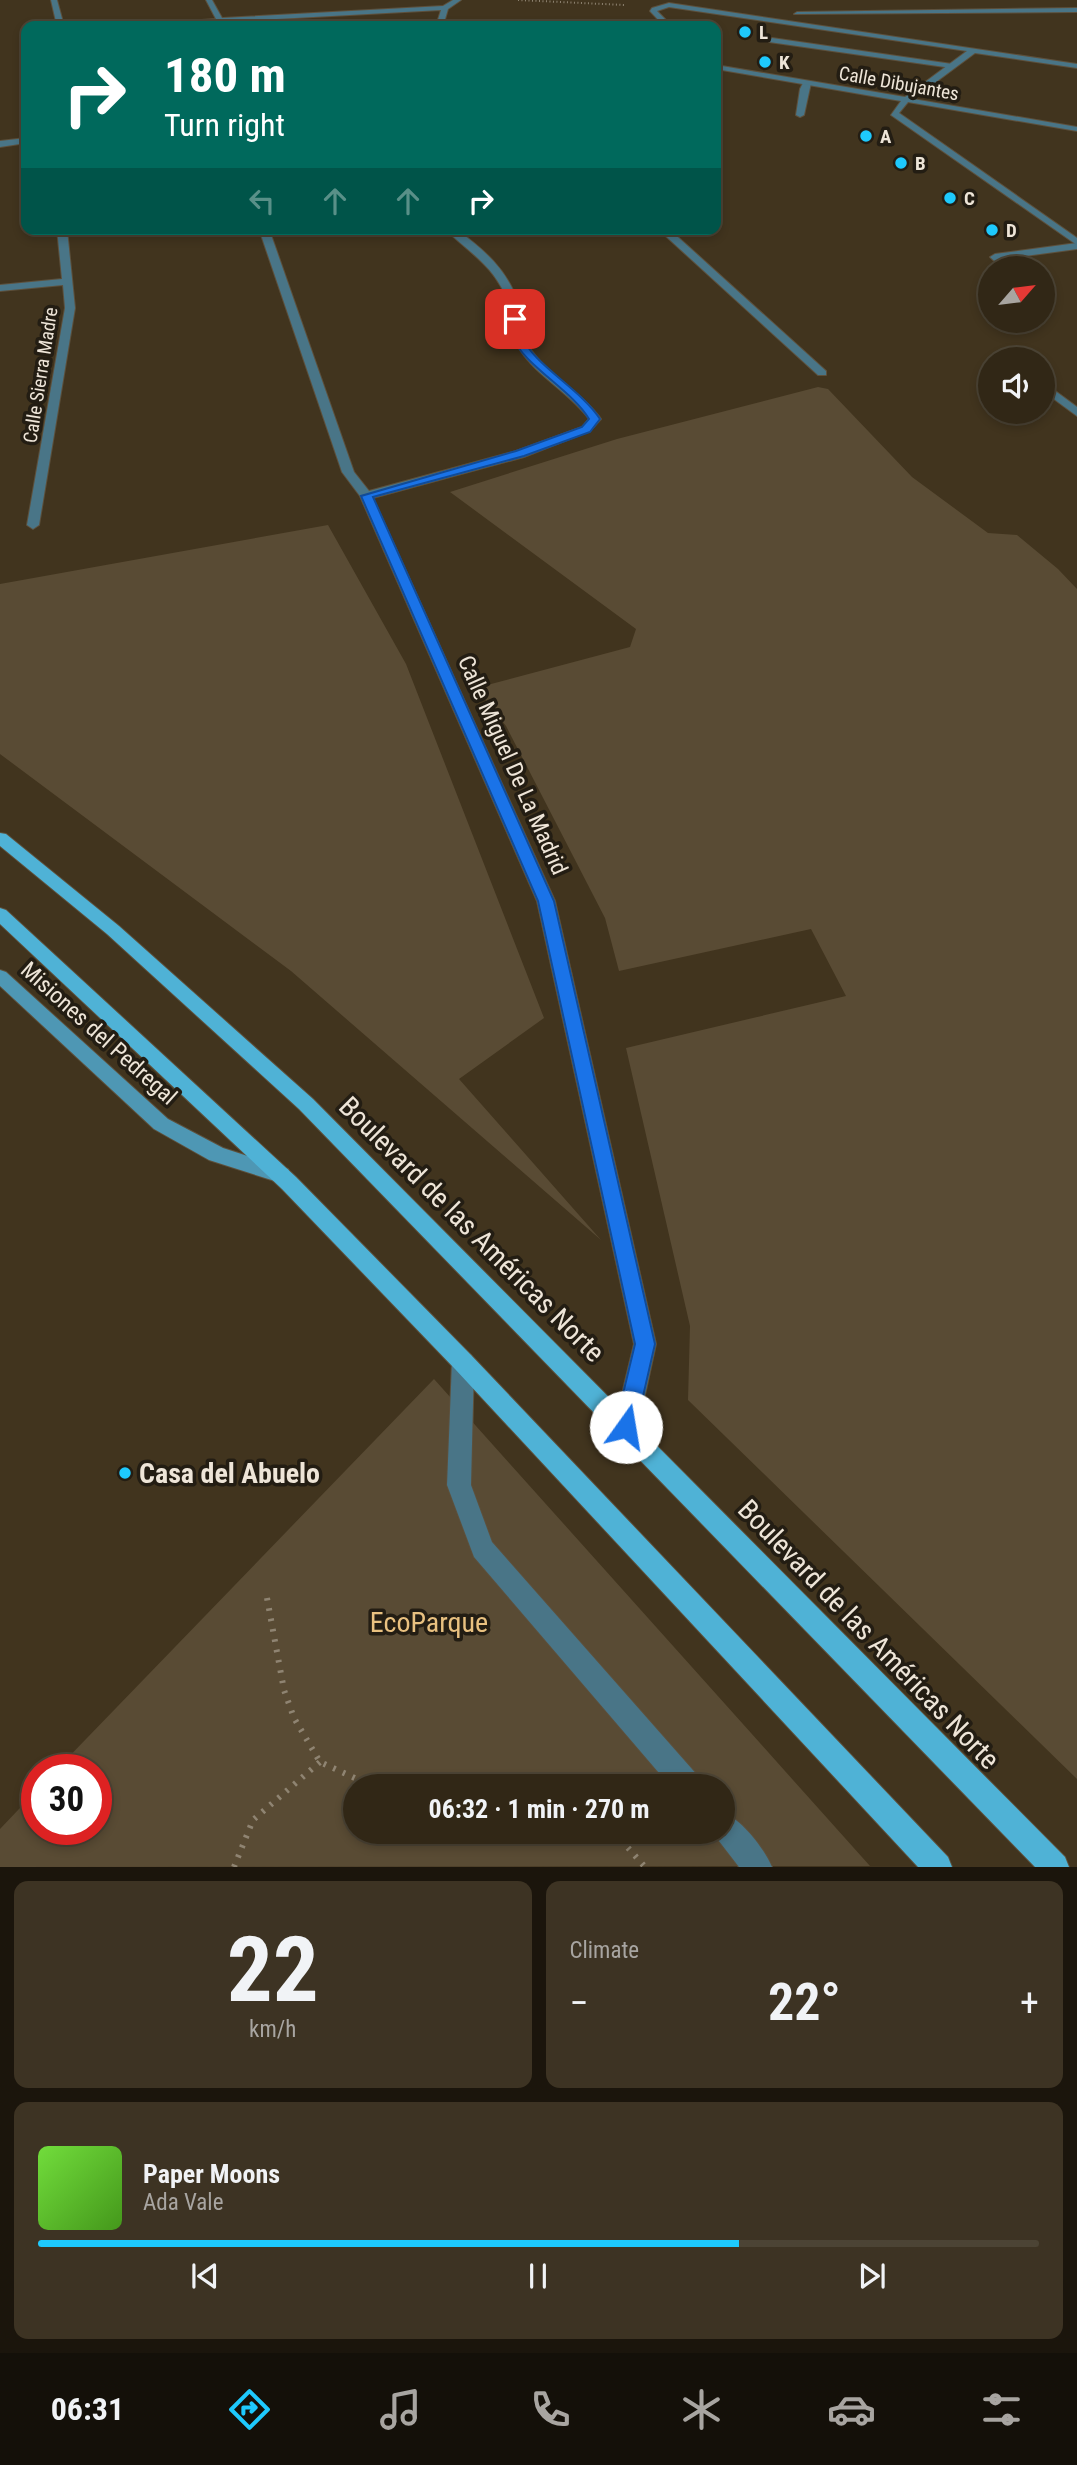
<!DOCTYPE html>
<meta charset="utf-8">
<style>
:root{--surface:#312716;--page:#3d3323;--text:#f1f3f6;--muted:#a8a5a1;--line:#4c4435;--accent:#1ec9fd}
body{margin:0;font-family:"Roboto Condensed",sans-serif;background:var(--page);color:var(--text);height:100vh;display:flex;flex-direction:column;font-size:26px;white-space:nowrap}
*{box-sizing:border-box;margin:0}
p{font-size:23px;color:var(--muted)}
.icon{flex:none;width:38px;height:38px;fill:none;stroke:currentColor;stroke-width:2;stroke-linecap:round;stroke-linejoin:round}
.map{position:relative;height:1867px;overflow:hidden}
.sheet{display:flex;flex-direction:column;gap:14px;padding:14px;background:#1b150c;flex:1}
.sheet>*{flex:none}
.top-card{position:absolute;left:21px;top:21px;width:700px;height:214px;border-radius:14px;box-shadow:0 4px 10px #0003,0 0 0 2px var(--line);background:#00695c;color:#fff;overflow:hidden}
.needle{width:46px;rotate:62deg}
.tools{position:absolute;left:978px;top:256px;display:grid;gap:14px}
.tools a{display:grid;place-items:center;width:77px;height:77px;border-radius:50%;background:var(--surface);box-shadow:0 4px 10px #0003,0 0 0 2px var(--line);font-size:35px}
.speed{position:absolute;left:21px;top:1754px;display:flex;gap:14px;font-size:35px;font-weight:700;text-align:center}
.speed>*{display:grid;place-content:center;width:91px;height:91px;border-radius:50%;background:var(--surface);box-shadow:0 4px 10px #0003,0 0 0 2px var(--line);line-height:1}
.speed .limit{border:10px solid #d22;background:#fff;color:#111}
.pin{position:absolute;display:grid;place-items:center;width:60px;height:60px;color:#fff;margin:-30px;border-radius:14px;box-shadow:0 4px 10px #0006}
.me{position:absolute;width:77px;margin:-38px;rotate:13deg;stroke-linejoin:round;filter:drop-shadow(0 0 5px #0008)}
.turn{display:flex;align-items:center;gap:24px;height:147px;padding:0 28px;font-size:32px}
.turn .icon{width:91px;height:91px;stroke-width:2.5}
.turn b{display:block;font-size:49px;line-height:60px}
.lanes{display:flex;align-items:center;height:66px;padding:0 28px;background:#0003;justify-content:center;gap:35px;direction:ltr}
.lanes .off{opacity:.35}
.big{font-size:52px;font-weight:700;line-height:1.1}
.sheet .widget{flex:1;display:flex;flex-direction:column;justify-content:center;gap:10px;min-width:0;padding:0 24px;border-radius:14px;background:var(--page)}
.sheet .dial{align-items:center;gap:0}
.dial b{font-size:91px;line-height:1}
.song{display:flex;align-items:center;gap:21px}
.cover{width:84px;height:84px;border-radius:10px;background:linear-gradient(135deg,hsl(100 70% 55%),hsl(100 70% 35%))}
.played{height:7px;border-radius:4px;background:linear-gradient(90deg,var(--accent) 70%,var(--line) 70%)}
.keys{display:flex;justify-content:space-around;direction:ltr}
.heat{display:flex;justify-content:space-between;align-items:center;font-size:38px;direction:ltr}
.sheet .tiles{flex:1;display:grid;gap:14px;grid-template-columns:1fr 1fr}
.widget:last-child{grid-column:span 2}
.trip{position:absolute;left:343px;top:1774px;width:392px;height:70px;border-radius:35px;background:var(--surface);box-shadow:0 4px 10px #0003,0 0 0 2px var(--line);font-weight:700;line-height:70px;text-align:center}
.tab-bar{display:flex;height:112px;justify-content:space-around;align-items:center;background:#141009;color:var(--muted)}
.tab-bar .icon{width:49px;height:49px}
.tab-bar .on{color:var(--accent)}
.tab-bar b{font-size:32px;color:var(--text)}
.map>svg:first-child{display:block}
.green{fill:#594b34;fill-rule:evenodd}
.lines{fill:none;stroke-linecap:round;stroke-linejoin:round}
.lane-casing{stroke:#5d503c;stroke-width:2}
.street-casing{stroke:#5d503c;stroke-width:2}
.secondary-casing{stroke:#5d503c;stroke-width:2}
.primary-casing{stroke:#5d503c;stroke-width:2}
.path-far1{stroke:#8f8472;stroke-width:2;stroke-dasharray:1 2.5;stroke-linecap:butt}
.path{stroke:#8f8472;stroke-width:6;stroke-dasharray:2.5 8;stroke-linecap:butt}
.lane{fill:#497587;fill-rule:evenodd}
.street{fill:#497587;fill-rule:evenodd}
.secondary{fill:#4e97b4;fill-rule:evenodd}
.primary{fill:#4fb2d6;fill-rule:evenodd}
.route{fill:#1a73e8;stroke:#114b97;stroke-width:2}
.poi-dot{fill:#1ec9fd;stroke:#231d13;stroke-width:2.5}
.labels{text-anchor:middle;stroke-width:7;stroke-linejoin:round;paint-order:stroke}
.far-poi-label{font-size:19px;font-weight:bold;fill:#eee5d8;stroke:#231d13;text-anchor:start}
.far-street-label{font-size:19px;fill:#eee5d8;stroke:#231d13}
.street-label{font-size:23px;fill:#eee5d8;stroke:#231d13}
.near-street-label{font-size:28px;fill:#eee5d8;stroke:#231d13}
.near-poi-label{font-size:28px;font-weight:bold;fill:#eee5d8;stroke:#231d13;text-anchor:start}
.near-park-label{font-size:28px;fill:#e9c180;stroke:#231d13}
</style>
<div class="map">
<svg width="1077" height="1867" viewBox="0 0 1077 1867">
<rect width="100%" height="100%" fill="#41341e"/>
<path class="green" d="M818,387l10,2 84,88 76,56 29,2 41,34 19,20v1190l-389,-379 2,-74 -64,-278 220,-52 -35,-67 -192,42 -14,-53 -99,-192 -30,-38 154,-41 6,-18 -186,-137 167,-53z
M328,525l78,139 138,354 -85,61 142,161 -310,-269 -291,-217v-170z
M434,1379l436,487 -870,1v-38l37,-39v39h59v-60h-39zM355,1787h368v45h-368z"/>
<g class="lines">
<g class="lane-casing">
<path id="lane" d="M772,38l180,26 4,2 -4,2 -183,-26z
M804,81l7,2 -7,32 -4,2 -4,-2 4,-26z
M1077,243v6l-74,10 10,9h-11l-12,-11 5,-3z
M463,1352l8,3 3,7 -3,123 21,57 207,235 4,10h-32l-197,-230 -27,-72 5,-123 3,-7z
M723,1812c19,8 41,36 49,55h-33l-27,-35h11z"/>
</g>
<g class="street-casing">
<path id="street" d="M51,0h6l7,26h-7z
M206,0h6l10,18 221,-12 10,-6h8l-13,9 -5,17h-7l5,-16 -217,12 2,4h-6l-2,-3 -104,3 102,-7z
M669,3l408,61v4l-102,-15 -62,46 164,28v4l-169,-29 -9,11 178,125v7l-186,-130 10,-14 -185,-32v-4l189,32 62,-46 -298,-44 -12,4 15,15h-8l-14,-15 2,-3z
M1077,8v4l-283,2 3,-2z
M26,138v5l-26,4v-6z
M57,229h10l8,79 -36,217 -6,4 -6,-4 38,-217 -2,-23 -63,6v-6l62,-6z
M259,229h10l85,243 15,19 147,-40 66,-24 7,-8c-20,-27 -51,-42 -69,-69 -11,-16 -7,-31 -12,-47 -11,-35 -38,-50 -63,-74h11c27,20 52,41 62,74 5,15 1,29 10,42 18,30 53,46 73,74l-11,12 -66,26 -151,41 182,403 101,443 -18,83 -4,7 -8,3 -8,-3 -4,-7 20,-83 -97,-443 -177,-405 -18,-24z
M658,229h11l157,142v4h-8z
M1043,382l34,25v9l-34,-25z"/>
</g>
<g class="secondary-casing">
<path id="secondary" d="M0,970l6,2 162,147 55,29 65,21 3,6 -3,6 -7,2 -72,-23 -55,-31 -154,-143z"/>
</g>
<g class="primary-casing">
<path id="primary" d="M0,833l6,1 113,92 194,173 752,758 4,10h-34l-736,-758 -192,-175 -107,-88z
M0,908l6,2 290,267 175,178 477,502 4,10h-34l-463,-498 -173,-180 -282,-265z"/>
</g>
<path class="path-far1" d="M518,0l106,5"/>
<path class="path" d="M267,1598l17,92 10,28 26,44 37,17 55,4 5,4
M614,1832l31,35
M234,1867l19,-47 67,-58"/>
<use href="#lane" class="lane"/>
<use href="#street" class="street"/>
<use href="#secondary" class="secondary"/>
<use href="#primary" class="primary"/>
</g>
<path class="route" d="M515,316l5,3c1,5 0,12 2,17 9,27 60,54 78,83l-10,13 -66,24 -151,41 181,404 101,443 -19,83 -3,7 -7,2 -8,-2 -3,-7 20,-83 -97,-443 -177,-405 155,-45 66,-24 7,-8c-17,-29 -66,-54 -77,-83 -1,-5 -1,-12 -2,-17z"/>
<g class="poi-dot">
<circle cx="745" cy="32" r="7"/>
<circle cx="765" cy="62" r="7"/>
<circle cx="866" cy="136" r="7"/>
<circle cx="901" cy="163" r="7"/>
<circle cx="950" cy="198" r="7"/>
<circle cx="992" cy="230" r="7"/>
<circle cx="125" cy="1473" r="7"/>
</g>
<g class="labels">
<g class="far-poi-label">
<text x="759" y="39">L</text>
<text x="779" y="69">K</text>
<text x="880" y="143">A</text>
<text x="915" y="170">B</text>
<text x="964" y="205">C</text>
<text x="1006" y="237">D</text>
</g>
<g class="far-street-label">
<text transform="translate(899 83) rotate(10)" y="7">Calle Dibujantes</text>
<text transform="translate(40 375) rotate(-81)" y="7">Calle Sierra Madre</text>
</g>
<g class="street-label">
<text transform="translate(513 765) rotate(66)" y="8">Calle Miguel De La Madrid</text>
<text transform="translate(99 1033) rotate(42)" y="8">Misiones del Pedregal</text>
</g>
<g class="near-street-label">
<text transform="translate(472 1229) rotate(45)" y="10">Boulevard de las Américas Norte</text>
<text transform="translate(869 1634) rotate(46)" y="10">Boulevard de las Américas Norte</text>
</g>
<g class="near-poi-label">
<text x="139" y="1483">Casa del Abuelo</text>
</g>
<g class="near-park-label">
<text x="429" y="1632">EcoParque</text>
</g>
</g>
</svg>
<div class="tools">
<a><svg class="needle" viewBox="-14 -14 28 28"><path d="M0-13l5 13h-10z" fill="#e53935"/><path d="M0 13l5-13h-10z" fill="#a8a5a1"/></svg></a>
<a><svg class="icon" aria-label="sound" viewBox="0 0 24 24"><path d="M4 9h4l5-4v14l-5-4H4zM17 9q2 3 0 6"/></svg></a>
</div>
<div class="speed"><div class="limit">30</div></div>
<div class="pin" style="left:515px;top:319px;background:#d93025"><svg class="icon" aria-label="arrive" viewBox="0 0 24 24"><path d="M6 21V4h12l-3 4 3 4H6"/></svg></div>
<svg class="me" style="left:626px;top:1427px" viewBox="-20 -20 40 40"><circle r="19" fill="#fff"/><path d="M0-13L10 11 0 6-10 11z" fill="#1a73e8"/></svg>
<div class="trip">06:32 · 1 min · 270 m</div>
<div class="top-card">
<div class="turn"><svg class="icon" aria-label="right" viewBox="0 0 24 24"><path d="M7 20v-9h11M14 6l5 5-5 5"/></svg><div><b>180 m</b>Turn right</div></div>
<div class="lanes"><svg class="icon off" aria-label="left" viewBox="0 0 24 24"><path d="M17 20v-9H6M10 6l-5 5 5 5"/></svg><svg class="icon off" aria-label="ahead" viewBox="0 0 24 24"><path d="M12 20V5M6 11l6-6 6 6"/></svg><svg class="icon off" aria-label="ahead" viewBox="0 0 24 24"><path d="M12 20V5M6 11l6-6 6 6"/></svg><svg class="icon" aria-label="right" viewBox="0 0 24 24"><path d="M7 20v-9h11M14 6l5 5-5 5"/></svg></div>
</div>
</div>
<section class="sheet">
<div class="tiles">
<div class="widget dial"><b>22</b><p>km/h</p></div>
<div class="widget"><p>Climate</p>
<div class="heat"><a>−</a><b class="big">22°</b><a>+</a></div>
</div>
<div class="widget">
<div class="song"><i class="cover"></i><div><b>Paper Moons</b><p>Ada Vale</p></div></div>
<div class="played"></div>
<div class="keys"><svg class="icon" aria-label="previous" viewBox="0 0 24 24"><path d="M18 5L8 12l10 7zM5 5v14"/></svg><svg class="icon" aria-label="pause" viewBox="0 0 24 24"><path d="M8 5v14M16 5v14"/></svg><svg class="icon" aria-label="next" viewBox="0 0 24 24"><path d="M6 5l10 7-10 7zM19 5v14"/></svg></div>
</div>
</div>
</section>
<nav class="tab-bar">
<b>06:31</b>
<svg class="icon on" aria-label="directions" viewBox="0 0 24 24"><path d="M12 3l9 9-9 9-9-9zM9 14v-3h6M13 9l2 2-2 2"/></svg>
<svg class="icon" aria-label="music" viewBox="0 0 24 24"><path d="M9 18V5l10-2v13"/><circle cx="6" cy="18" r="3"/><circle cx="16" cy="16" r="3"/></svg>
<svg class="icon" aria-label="phone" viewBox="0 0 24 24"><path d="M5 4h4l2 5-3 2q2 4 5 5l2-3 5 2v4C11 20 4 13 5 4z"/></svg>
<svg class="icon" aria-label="climate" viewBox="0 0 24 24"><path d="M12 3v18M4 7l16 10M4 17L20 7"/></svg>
<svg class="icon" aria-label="car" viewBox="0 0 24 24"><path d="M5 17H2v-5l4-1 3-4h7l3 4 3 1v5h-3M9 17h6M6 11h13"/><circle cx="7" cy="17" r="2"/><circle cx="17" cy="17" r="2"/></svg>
<svg class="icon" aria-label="filters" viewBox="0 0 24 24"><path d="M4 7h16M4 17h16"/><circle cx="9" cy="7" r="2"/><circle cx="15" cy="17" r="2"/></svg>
</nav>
